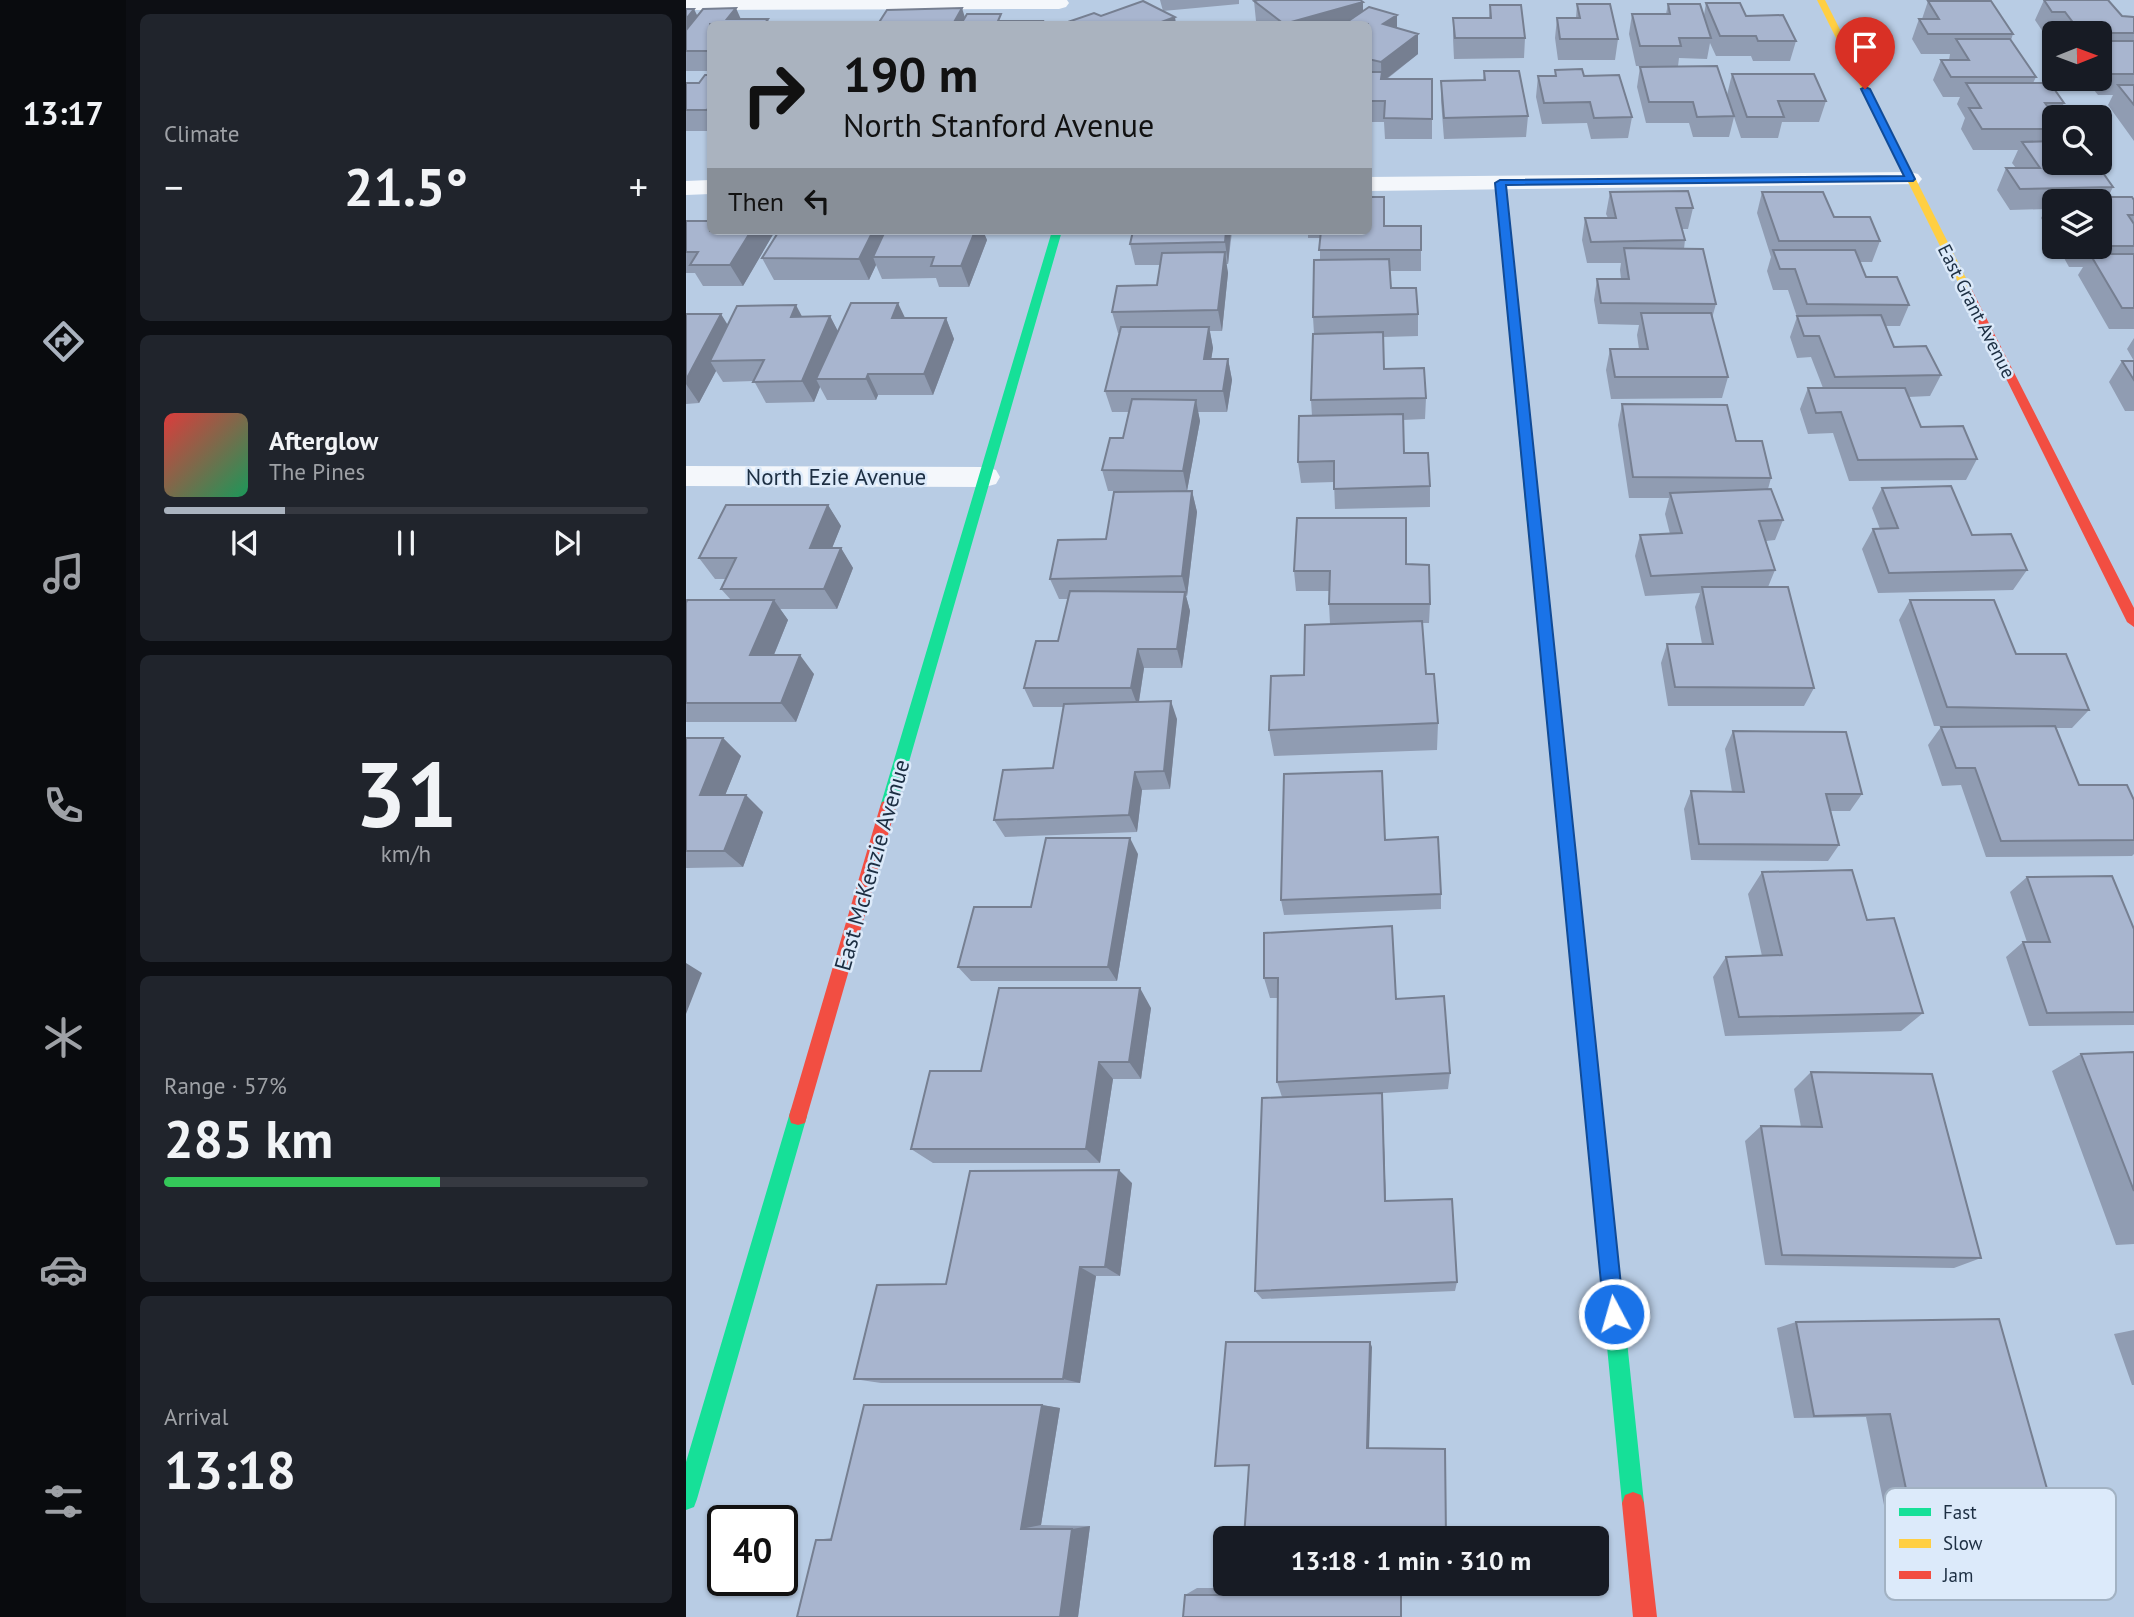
<!DOCTYPE html>
<meta charset="utf-8">
<style>
:root{--surface:#171b24;--page:#20242c;--text:#f1f3f6;--muted:#9ea1a6;--line:#363941;--accent:#aab3bf}
body{margin:0;font-family:"PT Sans",sans-serif;background:var(--page);color:var(--text);height:100vh;display:flex;flex-direction:column;font-size:26px;white-space:nowrap}
*{box-sizing:border-box;margin:0}
p{font-size:23px;color:var(--muted)}
.icon{flex:none;width:38px;height:38px;fill:none;stroke:currentColor;stroke-width:2;stroke-linecap:round;stroke-linejoin:round}
.map{position:relative;flex:1;overflow:hidden}
.sheet{display:flex;flex-direction:column;gap:14px;padding:14px;background:#0d0f14;width:560px}
.sheet>*{flex:none}
.hud{position:absolute;left:21px;top:21px;width:665px;height:214px;border-radius:10px;box-shadow:0 2px 5px #0004;background:#aab3bf;color:#111;overflow:hidden}
.needle{width:46px;rotate:89deg}
.buttons{position:absolute;left:1356px;top:21px;display:grid;gap:14px}
.buttons a{display:grid;place-items:center;width:70px;height:70px;border-radius:10px;background:var(--surface);box-shadow:0 2px 5px #0004;font-size:35px}
.speed{position:absolute;left:21px;top:1505px;display:flex;gap:14px;font-size:35px;font-weight:700;text-align:center}
.speed>*{display:grid;place-content:center;width:91px;height:91px;border-radius:50%;background:var(--surface);box-shadow:0 2px 5px #0004;line-height:1}
.speed .limit{border:4px solid #111;border-radius:10px;background:#fff;color:#111}
.pin{position:absolute;display:grid;place-items:center;width:60px;height:60px;color:#fff;margin:-72px -30px;border-radius:50% 50% 50% 0;rotate:-45deg;box-shadow:0 0 7px #0007}
.pin .icon{rotate:45deg}
.me{position:absolute;width:77px;margin:-38px;rotate:354deg;stroke-linejoin:round;filter:drop-shadow(0 0 5px #0008)}
.turn{display:flex;align-items:center;gap:24px;height:147px;padding:0 21px;font-size:32px}
.turn .icon{width:91px;height:91px;stroke-width:2.5}
.turn b{display:block;font-size:49px;line-height:60px}
.then{display:flex;align-items:center;height:66px;padding:0 21px;background:#0003;gap:14px;font-size:26px}
.big{font-size:52px;font-weight:800;line-height:1.1}
.sheet .card{flex:1;display:flex;flex-direction:column;justify-content:center;gap:10px;min-width:0;padding:0 24px;border-radius:10px;background:var(--page)}
.sheet .dial{align-items:center;gap:0}
.dial b{font-size:91px;line-height:1}
.song{display:flex;align-items:center;gap:21px}
.cover{width:84px;height:84px;border-radius:10px;background:linear-gradient(135deg,hsl(0 70% 55%),hsl(150 70% 35%))}
.played{height:7px;border-radius:4px;background:linear-gradient(90deg,var(--accent) 25%,var(--line) 25%)}
.keys{display:flex;justify-content:space-around;direction:ltr}
.heat{display:flex;justify-content:space-between;align-items:center;font-size:38px;direction:ltr}
.charge{height:10px;border-radius:5px;background:linear-gradient(90deg,#34c759 57%,var(--line) 0)}
.trip{position:absolute;left:527px;top:1526px;width:396px;height:70px;border-radius:10px;background:var(--surface);box-shadow:0 2px 5px #0004;font-weight:800;line-height:70px;text-align:center}
main{display:flex;flex:1;min-height:0}
.dock{display:flex;flex-direction:column;width:126px;justify-content:space-around;align-items:center;background:#090b0e;color:var(--muted)}
.dock .icon{width:49px;height:49px}
.dock .active{color:var(--accent)}
.dock b{font-size:32px;color:var(--text)}
.map>svg:first-child{display:block}
.lines{fill:none;stroke-linecap:round;stroke-linejoin:round}
.street{fill:#f4f7fb;fill-rule:evenodd}
.fast{fill:#16e098;fill-rule:evenodd}
.slow{fill:#ffcf43;fill-rule:evenodd}
.jam{fill:#f24e42;fill-rule:evenodd}
.wall{fill:#909cb2}
.shaded-wall{fill:#767f91}
.building{fill:#a8b5cf;stroke:#767f91;stroke-width:2}
.route{fill:#1a73e8;stroke:#114b97;stroke-width:2}
.labels{text-anchor:middle;stroke-width:5;stroke-linejoin:round;paint-order:stroke}
.far-street-label{font-size:19px;fill:#1c2e42;stroke:#dceafa}
.street-label{font-size:23px;fill:#1c2e42;stroke:#dceafa}
.key{fill:#dceafa;stroke:#a2b2c3;stroke-width:2}
.key-label{font-size:19px;fill:#1c2e42}
</style>
<main>
<nav class="dock">
<b>13:17</b>
<svg class="icon active" aria-label="directions" viewBox="0 0 24 24"><path d="M12 3l9 9-9 9-9-9zM9 14v-3h6M13 9l2 2-2 2"/></svg>
<svg class="icon" aria-label="music" viewBox="0 0 24 24"><path d="M9 18V5l10-2v13"/><circle cx="6" cy="18" r="3"/><circle cx="16" cy="16" r="3"/></svg>
<svg class="icon" aria-label="phone" viewBox="0 0 24 24"><path d="M5 4h4l2 5-3 2q2 4 5 5l2-3 5 2v4C11 20 4 13 5 4z"/></svg>
<svg class="icon" aria-label="climate" viewBox="0 0 24 24"><path d="M12 3v18M4 7l16 10M4 17L20 7"/></svg>
<svg class="icon" aria-label="car" viewBox="0 0 24 24"><path d="M5 17H2v-5l4-1 3-4h7l3 4 3 1v5h-3M9 17h6M6 11h13"/><circle cx="7" cy="17" r="2"/><circle cx="17" cy="17" r="2"/></svg>
<svg class="icon" aria-label="filters" viewBox="0 0 24 24"><path d="M4 7h16M4 17h16"/><circle cx="9" cy="7" r="2"/><circle cx="15" cy="17" r="2"/></svg>
</nav>
<section class="sheet">
<div class="card"><p>Climate</p>
<div class="heat"><a>−</a><b class="big">21.5°</b><a>+</a></div>
</div>
<div class="card">
<div class="song"><i class="cover"></i><div><b>Afterglow</b><p>The Pines</p></div></div>
<div class="played"></div>
<div class="keys"><svg class="icon" aria-label="previous" viewBox="0 0 24 24"><path d="M18 5L8 12l10 7zM5 5v14"/></svg><svg class="icon" aria-label="pause" viewBox="0 0 24 24"><path d="M8 5v14M16 5v14"/></svg><svg class="icon" aria-label="next" viewBox="0 0 24 24"><path d="M6 5l10 7-10 7zM19 5v14"/></svg></div>
</div>
<div class="card dial"><b>31</b><p>km/h</p></div>
<div class="card"><p>Range · 57%</p><b class="big">285 km</b><div class="charge"></div></div>
<div class="card"><p>Arrival</p><b class="big">13:18</b></div>
</section>
<div class="map">
<svg width="1448" height="1617" viewBox="0 0 1448 1617">
<rect width="100%" height="100%" fill="#b8cce4"/>
<g class="lines">
<path class="street" d="M0,0h381l2,3 -3,4 -7,2 -373,1z
M1224,172l8,2 4,5 -4,5 -550,7v-14z
M24,180v14l-24,1v-14z
M0,466l299,1 11,3 4,7 -4,7 -11,3 -299,-1z"/>
<path class="fast" d="M814,180l5,3 36,339 -7,5 -7,-5 -32,-339z
M366,231h10l-166,576 -2,5h-12l-2,-5z
M904,1066l6,3 3,6 45,428 -3,8 -8,3 -8,-3 -3,-8 -41,-428 3,-6z
M112,1107l7,2 2,7 -110,383 -3,8 -8,3v-48l103,-346 2,-7z"/>
<path class="slow" d="M1131,0h8l147,290 -1,2 -9,-2z
M848,517l7,5 58,553 -3,6 -6,3 -6,-3 -3,-6 -54,-553z"/>
<path class="jam" d="M1281,287l5,3 162,318v19l-7,-5 -165,-332z
M202,800l6,2 2,5 -89,309 -2,7 -7,2 -7,-2 -2,-7 91,-309 2,-5z
M947,1492l8,3 3,8 13,114h-24l-11,-114 3,-8z"/>
</g>
<path class="wall" d="M474,0h79v4l-76,7z
M1358,0l78,16 12,1v124l-26,-36 5,-10h-15l-13,-16h15v-46h-43l-1,-1h-13l-8,-12z
M568,1l109,1v9l34,17 21,6v20l-31,25h45v60h-47l-1,-17h-16v-98h-107l-5,-3z
M1242,1l85,33 -2,6 25,37 -3,6 31,20 -7,14h-3v46l59,24 -5,10 26,3v129h-25l-31,-54 5,-8h-14l-11,-20h42v-46h-46v40l-13,-23 5,-9 -36,1 -13,-20 9,-22h10l-4,-5 6,-13h-45l-12,-21 4,-11 -8,-14 3,-7h-17l-10,-17 8,-20h8l1,-6h-29l-9,-15 7,-20h3z
M1020,3l40,13 50,25 -6,20h-37l-2,-5h-35l-6,-13 -3,16 -28,-1 -1,8h-42l-7,-32 3,-20h34l2,-10 36,11z
M891,4l41,35 -3,21h-57l-3,-22 2,-20h19z
M804,5l35,33 -1,20 -70,1 -1,-21v-20h36z
M0,9l11,7 44,3h27l2,5h-60v47h-24z
M954,67l87,28 5,-21 94,27 -7,21h-37l-4,16h-37l-7,-21 -5,20h-36l-4,-14h-43l-9,-36z
M869,70l29,6 48,41 -4,21 -37,1 -4,-16 -45,1 -6,-27 2,-21h17z
M798,71l44,45 -2,21 -82,2 -3,-38v-20l42,-1z
M24,75v56h-24v-48h13z
M924,192l83,16 -5,21h-6l3,11 -1,9 32,55 -4,14 16,59 -6,21 -111,1 -5,-29 4,-21h29l-2,-14 2,-10 -41,-1 -4,-24 3,-21h24l-1,-9 1,-7h-34l-5,-23 3,-22h23l-2,-4z
M1076,192l72,25 46,24 -8,21h-12l6,15 43,28 -9,21h-15l9,21 47,28 -11,21 -22,1 13,30 56,32 -11,21 -117,1 -16,-48 -25,1 -8,-25 8,-21h15l-12,-31 -14,1 -7,-21 7,-20 -9,-27h-15l-6,-19 4,-14 -14,-44z
M0,221l24,10h65l-32,55h-40l-8,-13h-9z
M699,226h36v45h-31l1,17 27,26v22l-34,1v32l42,29 -1,21 -22,1 1,33 26,33v21l-95,2 -1,-27 -33,1 -3,-21 14,-46 -1,-16 3,-66 -1,-17 7,-57v-22h-12v-7h60z
M93,231h204l4,9 -18,47h-30l-3,-9 -54,1 -6,-14 -7,15h-95l-12,-22z
M447,231h116l-17,1 -4,32h-2l2,9 -6,58h-12l3,17 -2,11h17l4,21 -5,32h-29l2,9 -13,70h5l5,21 -10,84h-1l4,15 -8,57h-38l-5,34 38,17 -7,70 -28,1 -5,42 -132,5 -11,-17 59,-52 11,-61h-31l-9,-19 34,-47 10,-42h-9l-9,-20 56,-40 75,-48h-73l-6,-21 21,-32 6,-26h-17l-7,-21 14,-58h-1l-6,-21 45,-27 3,-20h-25l-5,-21z
M0,314l42,11 74,-9h28l8,16 67,-14h41l8,21 -21,56h-55l-2,5h-49l-7,-13 -6,15 -48,1 -12,-22 -31,1 -7,-11 -17,32 -13,1z
M1448,338v73h-9l-16,-29 13,-21h12l-7,-12z
M936,404l114,37 35,37 -3,11 15,31 -8,20 -9,1 9,29 -7,17 46,101 -10,18h-136l-7,-43 6,-19h35l-7,-37 5,-14 -55,3 -10,-40 5,-21 30,-1 -5,-20 4,-16h-40l-11,-73z
M1196,488l90,47 55,35 -14,20 -135,3 -16,-44 11,-20h7l-8,-21z
M142,505l13,21 -9,22h9l12,20 -16,41h-57l8,11 -14,35 40,19 -18,48h-110v-119l45,-3 -10,-11 5,-10h-11l-16,-21z
M720,564l24,40 -1,19h-7l4,51 12,49 -1,27 -163,6 -5,-26 35,-55 26,-51 -1,-20v-13h-33l-2,-20z
M1224,600l106,54 73,56 -17,18h-16l23,57 55,15v54l-2,2 -146,1 -25,-72 -19,1 -14,-41 13,-18 24,-1h-31l-35,-106z
M1047,731l129,63 -12,17h-19l8,34 -11,16 -137,-1 -7,-51 7,-18 41,1 -7,-43z
M0,738h37l18,18 -16,39 38,17 -20,55 -57,1z
M699,840l56,54v15l-157,6 -3,-15z
M452,854l-21,127h-146l-13,-14 73,-60z
M1076,872l161,141 -22,18 -176,5 -12,-59 13,-20 36,-1 -14,-62z
M1341,877l107,52v96l-105,1 -23,-69 17,-15h4l-17,-50z
M578,933l132,66 54,74 -2,16 -80,5 14,-1 4,108 71,81 -2,9 -193,8 -7,-8 27,-194 -5,-15 1,-84h-8l-6,-20z
M465,1008l-10,71h-28l-13,84h-167l-22,-14 70,-78z
M1448,1052v192l-18,1 -64,-174 29,-17z
M1125,1072l170,186 -27,10 -189,-3 -20,-124 16,-15 40,1 -7,-38z
M446,1183l-12,93h-24l-16,107h-199l-27,-4 92,-95z
M1313,1319l-78,240 -27,-5 -28,-137 -72,1 -17,-90 19,-6z
M1448,1330v55h-2l-18,-51z
M356,1405l18,3 -19,117 49,1 -12,91 -262,-77 15,-2z
M511,1588h205v29l-217,-22z"/>
<path class="shaded-wall" d="M677,2v20l-8,2h-71z
M50,8l7,16 -16,-5z
M276,8l5,16h-14z
M8,9l10,20 -18,22v-32z
M711,15v20l-14,-11z
M489,17l1,7h-20z
M732,34v20l-36,28v17l-1,-37z
M65,231h24l-32,55 -13,-21z
M187,231h19l-19,26 3,8 -7,15 -10,-21z
M289,231h8l4,9 -18,47 -8,-21z
M540,231h5l-3,33 -3,-22z
M539,252l3,21 -6,58 -4,-21z
M212,303l10,21 -16,-6z
M110,305l11,21 -16,-9z
M35,314l13,21 -24,26 6,10 -17,32 -13,-19v-4z
M144,316l11,21 -25,42 4,8 -6,15 -12,-21z
M260,318l8,21 -21,56 -9,-21z
M523,327l4,21 -5,32 -4,-21z
M542,359l4,21 -5,32 -4,-21z
M182,374l10,21 -2,5 -10,-21z
M510,400l4,21 -13,70 -4,-20z
M506,491l5,21 -10,84 -5,-20z
M142,505l13,21 -17,42 -14,-20z
M155,548l12,20 -16,41 -13,-20z
M499,592l5,19 -8,57 -5,-19z
M88,600l14,20 -22,54 -16,-19z
M452,649l6,19 -6,39 -7,-19z
M114,655l14,19 -18,48 -15,-19z
M485,701l6,18 -7,70 -6,-18z
M37,738l18,18 -23,57 -18,-18z
M449,772l7,18 -5,42 -8,-17z
M60,795l17,17 -20,55 -19,-16z
M444,838l8,16 -21,127 -9,-14z
M0,963l16,10 -16,41z
M454,988l11,20 -10,71 -12,-17z
M413,1062l14,17 -13,84 -14,-14z
M696,1093l1,16 3,104 -1,-12z
M433,1170l13,13 -12,93 -15,-9z
M394,1267l16,9 -16,107 -17,-4z
M684,1342l2,5 -3,102 -2,-1z
M356,1405l18,3 -19,117 -20,4z
M404,1526l-12,91h-18l12,-88z"/>
<path class="building" d="M572,0h102l3,2 -79,22 -30,-23z
M1358,0h64l14,16 12,1v16h-53l-16,-21h-13z
M457,1l32,16 -19,7h-94l32,-11 7,3z
M1242,1h63l22,33h-85l-9,-15h20z
M1020,3h34l6,13 37,-1 13,26h-38l-2,-5h-36z
M891,4h33l8,35h-58l-3,-21h23z
M982,4h32l11,34h-32l2,8h-41l-8,-32h38z
M804,5h31l4,33h-70l-2,-20h38z
M683,7l28,8 -14,9 35,10 -37,28 -13,-3v-35h-24z
M50,8l-9,11h41l-4,5h-54v27h-24v-21l17,-21z
M276,8l-9,16h-75l9,-14z
M0,9h8l-8,10z
M281,14h34l-3,7h45l-1,3h-81z
M1270,39h54l26,38h-85l-10,-17h28z
M1414,41h34v33h-26l-8,-9z
M1031,66l17,50 -37,1 -4,-15h-44l-9,-35z
M896,69l2,7 35,-1 13,42 -38,1 -4,-16 -46,1 -6,-27h18l-1,-6z
M798,71h35l9,45 -84,2 -3,-37 44,-1z
M682,72h14l-1,7h51v40l-48,-1 1,-17h-17z
M1046,74h82l12,27h-48l6,16h-37z
M19,75h5v30l-3,5h-21v-27h13z
M1280,83h84l14,20h-19l10,14 -1,12h-72l-13,-21h12z
M1432,85h16v20z
M1368,141v22h42l17,24 -93,2 -14,-21h34l-18,-26z
M1002,191l5,17h-17l9,32 -94,2 -6,-24h31l-6,-26z
M1076,192h61l11,25h36l10,24h-101z
M682,197h16v29h37v24h-102l2,-19h47z
M1366,197h80l2,3v15h-6l6,9v22h-34v-45h-46z
M0,221h24v10h41l-21,34h-40l8,-13h-12z
M93,231h94l-14,28 -97,-1z
M199,231h90l-14,35h-30l3,-9h-61z
M447,231h93l-1,11 -95,2z
M938,248l79,1 13,55 -115,-1 -4,-24h32z
M1087,250h82l11,27h31l12,28 -102,-1 -12,-35h-15z
M539,252l-7,58 -106,2 5,-26 40,-1 5,-32z
M1404,254h44v54h-12z
M703,259l2,29h25l2,26 -105,3 1,-57z
M165,303h47l-6,15h54l-22,56h-56l-2,5h-50z
M110,305l-5,12 39,-1 -28,65 -49,1 11,-22 -54,1 27,-55z
M955,313h70l17,64h-113l-5,-28h38z
M0,314h35l-35,66z
M1195,315l13,32 32,-1 15,29 -106,2 -16,-41h-15l-7,-20z
M435,327h88l-5,32h24l-5,32h-118z
M697,332l1,37 40,-1 2,30 -115,2 2,-66z
M1436,361h12v19z
M1122,388h97l16,39 42,-1 14,33 -119,1 -17,-48 -25,1z
M446,399l64,1 -13,71 -81,-1 8,-32h13z
M936,404l105,1 9,36h26l9,37 -138,-1z
M717,414l1,39h24l2,33 -96,3v-28l-36,1 1,-46z
M1265,486l21,49 39,-1 16,36 -138,3 -16,-44 25,-1 -16,-40z
M1085,489l12,31 -24,1 16,49 -124,6 -11,-41 42,-2 -12,-40z
M506,491l-10,85 -132,3 8,-39 48,-1 8,-47z
M40,505h102l-18,43h31l-17,41h-103l15,-31h-37z
M611,518h109v46l23,1 1,39h-101l1,-33h-36z
M1016,587h86l26,101 -139,-1 -8,-43h46z
M384,591l115,1 -8,57h-39l-7,39h-107l12,-47h22z
M1,600h87l-24,55h50l-19,48h-95v-100z
M1224,600h84l22,54h50l23,56 -142,-3z
M736,621l4,53h8l4,49 -169,7 2,-54 33,-1 1,-50z
M485,701l-7,70 -29,1 -6,43 -135,5 9,-50 50,-2 11,-64z
M1369,726l24,59h48l7,15v40l-133,1 -26,-73h-19l-15,-41z
M1047,731l113,1 16,62h-36l13,51 -140,-1 -8,-53 53,1z
M0,738h37l-23,57h46l-22,56h-38z
M696,771l3,69 53,-3 3,57 -160,6 3,-126z
M360,838h84l-22,129h-150l16,-60h57z
M1166,870l15,50 27,-2 29,95 -184,4 -13,-60 56,-2 -20,-83z
M1426,876l22,53v83l-87,1 -24,-71h27l-23,-65z
M706,926l4,73 48,-3 6,77 -173,9 1,-104h-14v-45z
M313,988h141l-11,74h-30l-13,87h-175l19,-78h51z
M1448,1052v139l-53,-137z
M1125,1072l121,2 49,184 -199,-3 -21,-129 61,1z
M696,1093l3,108 67,-2 5,83 -202,9 7,-193z
M433,1170l-14,97h-25l-17,112h-209l23,-94 69,-1 24,-113z
M1313,1319l67,237 -145,3 -31,-145 -76,2 -18,-94z
M540,1342h144l-3,106 78,1 1,89h-202l5,-73 -34,1z
M178,1405h178l-21,124h51l-12,88h-263l19,-77h15z
M499,1595h216v22h-218z"/>
<path class="route" d="M1179,87l5,2 45,90 -2,2 -407,4 118,1129 -3,7 -7,3 -7,-3 -3,-7 -109,-1131 5,-3 404,-4 -43,-87z"/>
<g class="labels">
<g class="far-street-label">
<text transform="translate(1291 311) rotate(63)" y="7">East Grant Avenue</text>
</g>
<g class="street-label">
<text x="150" y="485">North Ezie Avenue</text>
<text transform="translate(186 865) rotate(-74)" y="8">East McKenzie Avenue</text>
</g>
</g>
<rect x="1199" y="1488" width="231" height="112" rx="10" class="key"/>
<rect x="1213" y="1508" width="32" height="8" fill="#16e098"/>
<rect x="1213" y="1539" width="32" height="9" fill="#ffcf43"/>
<rect x="1213" y="1571" width="32" height="8" fill="#f24e42"/>
<g class="key-label">
<text x="1257" y="1519">Fast</text>
<text x="1257" y="1550">Slow</text>
<text x="1257" y="1582">Jam</text>
</g>
</svg>
<div class="buttons">
<a><svg class="needle" viewBox="-14 -14 28 28"><path d="M0-13l5 13h-10z" fill="#e53935"/><path d="M0 13l5-13h-10z" fill="#9ea1a6"/></svg></a>
<a><svg class="icon" aria-label="search" viewBox="0 0 24 24"><circle cx="10" cy="10" r="6"/><path d="M15 15l6 6"/></svg></a>
<a><svg class="icon" aria-label="layers" viewBox="0 0 24 24"><path d="M12 4l9 5-9 5-9-5zM3 14l9 5 9-5"/></svg></a>
</div>
<div class="speed"><div class="limit">40</div></div>
<div class="pin" style="left:1179px;top:89px;background:#d93025"><svg class="icon" aria-label="arrive" viewBox="0 0 24 24"><path d="M6 21V4h12l-3 4 3 4H6"/></svg></div>
<svg class="me" style="left:928px;top:1314px" viewBox="-20 -20 40 40"><circle r="17" fill="#1a73e8" stroke="#fff" stroke-width="3"/><path d="M0-11L8 9 0 5-8 9z" fill="#fff"/></svg>
<div class="trip">13:18 · 1 min · 310 m</div>
<div class="hud">
<div class="turn"><svg class="icon" aria-label="right" viewBox="0 0 24 24"><path d="M7 20v-9h11M14 6l5 5-5 5"/></svg><div><b>190 m</b>North Stanford Avenue</div></div>
<div class="then">Then<svg class="icon" aria-label="left" viewBox="0 0 24 24"><path d="M17 20v-9H6M10 6l-5 5 5 5"/></svg></div>
</div>
</div>
</main>
